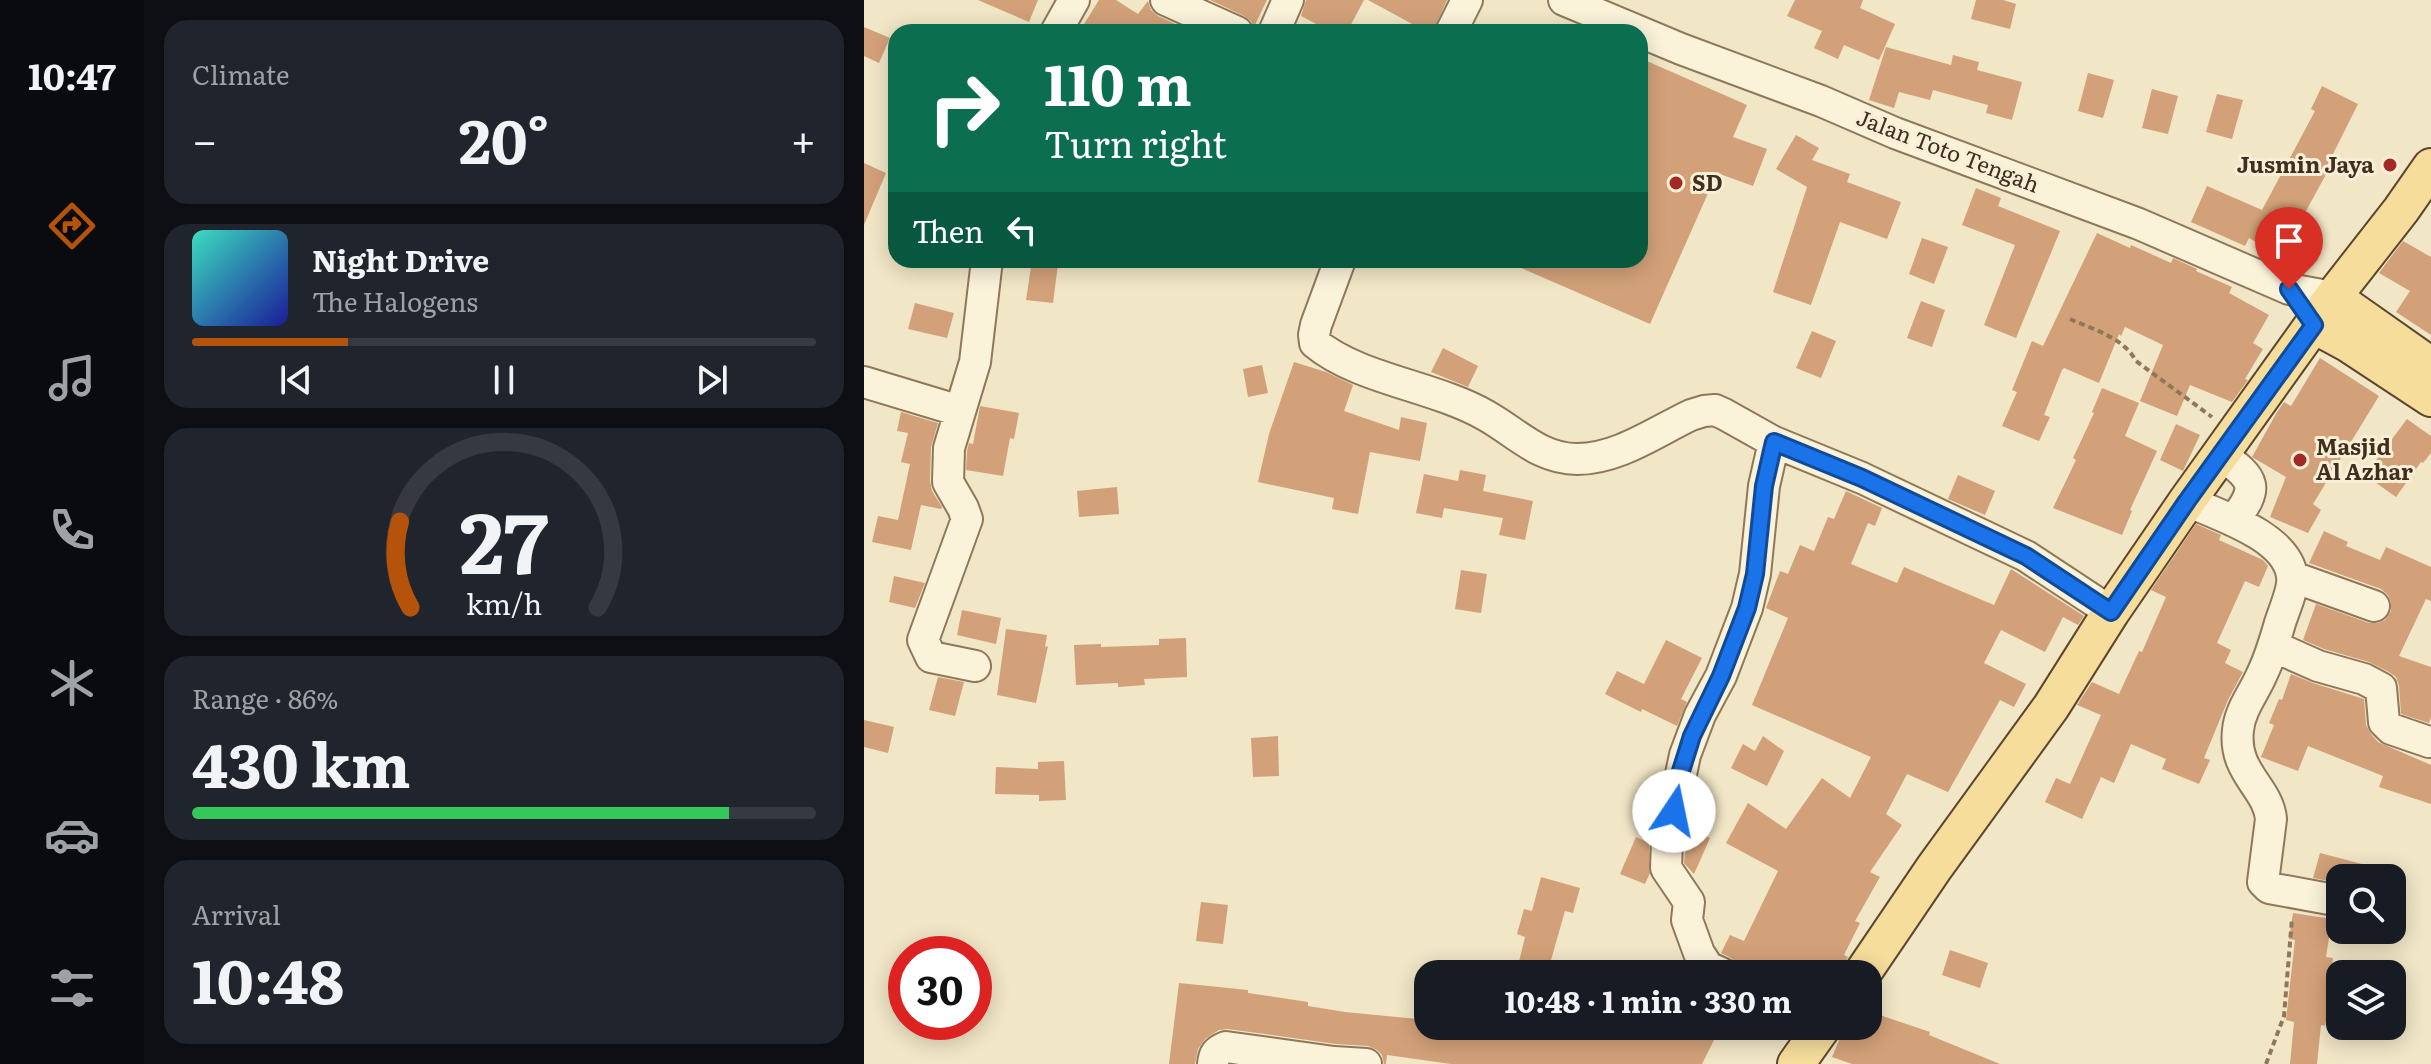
<!DOCTYPE html>
<meta charset="utf-8">
<style>
:root{--surface:#171b24;--page:#20242c;--text:#f1f3f6;--muted:#9ea1a6;--line:#363941;--accent:#b45309}
body{margin:0;font-family:Literata,serif;background:var(--page);color:var(--text);height:100vh;display:flex;flex-direction:column;font-size:30px;white-space:nowrap}
*{box-sizing:border-box;margin:0}
p{font-size:26px;color:var(--muted)}
.icon{flex:none;width:44px;height:44px;fill:none;stroke:currentColor;stroke-width:2;stroke-linecap:round;stroke-linejoin:round}
.map{position:relative;flex:1;overflow:hidden}
.side{display:flex;flex-direction:column;gap:20px;padding:20px;background:#0d0f14;width:720px}
.side>*{flex:none}
.guide{position:absolute;left:24px;top:24px;width:760px;height:244px;border-radius:24px;box-shadow:0 4px 20px #0003;background:#0b6e4f;color:#fff;overflow:hidden}
.fabs{position:absolute;left:1462px;top:864px;display:grid;gap:16px}
.fabs a{display:grid;place-items:center;width:80px;height:80px;border-radius:16px;background:var(--surface);box-shadow:0 4px 20px #0003;font-size:40px}
.speed{position:absolute;left:24px;top:936px;display:flex;gap:16px;font-size:40px;font-weight:700;text-align:center}
.speed>*{display:grid;place-content:center;width:104px;height:104px;border-radius:50%;background:var(--surface);box-shadow:0 4px 20px #0003;line-height:1}
.speed .limit{border:12px solid #d22;background:#fff;color:#111}
.pin{position:absolute;display:grid;place-items:center;width:68px;height:68px;color:#fff;margin:-82px -34px;border-radius:50% 50% 50% 0;rotate:-45deg;box-shadow:0 0 8px #0007}
.pin .icon{rotate:45deg}
.me{position:absolute;width:88px;margin:-44px;rotate:11deg;stroke-linejoin:round;filter:drop-shadow(0 0 6px #0008)}
.turn{display:flex;align-items:center;gap:28px;height:168px;padding:0 24px;font-size:36px}
.turn .icon{width:104px;height:104px;stroke-width:2.5}
.turn b{display:block;font-size:56px;line-height:68px}
.then{display:flex;align-items:center;height:76px;padding:0 24px;background:#0003;gap:16px;font-size:30px}
.big{font-size:60px;font-weight:700;line-height:1.1}
.side .card{flex:1;display:flex;flex-direction:column;justify-content:center;gap:12px;min-width:0;padding:0 28px;border-radius:24px;background:var(--page)}
.side .dial{align-items:center;gap:0}
.dial svg{height:208px;overflow:visible;fill:none;stroke:var(--line);stroke-width:7;stroke-linecap:round;text-anchor:middle}
.dial text{fill:var(--text);stroke:none}
.song{display:flex;align-items:center;gap:24px}
.cover{width:96px;height:96px;border-radius:12px;background:linear-gradient(135deg,hsl(170 70% 55%),hsl(240 70% 35%))}
.played{height:8px;border-radius:4px;background:linear-gradient(90deg,var(--accent) 25%,var(--line) 25%)}
.keys{display:flex;justify-content:space-around;direction:ltr}
.heat{display:flex;justify-content:space-between;align-items:center;font-size:44px;direction:ltr}
.charge{height:12px;border-radius:6px;background:linear-gradient(90deg,#34c759 86%,var(--line) 0)}
.trip{position:absolute;left:550px;top:960px;width:468px;height:80px;border-radius:24px;background:var(--surface);box-shadow:0 4px 20px #0003;font-weight:700;line-height:80px;text-align:center}
main{display:flex;flex:1;min-height:0}
.tabs{display:flex;flex-direction:column;width:144px;justify-content:space-around;align-items:center;background:#090b0e;color:var(--muted)}
.tabs .icon{width:56px;height:56px}
.tabs .current{color:var(--accent)}
.tabs b{font-size:36px;color:var(--text)}
.map>svg:first-child{display:block}
.building{fill:#d2a179}
.lines{fill:none;stroke-linecap:round;stroke-linejoin:round}
.minor-casing{stroke:#8f785a;stroke-width:34}
.major-casing{stroke:#5c452e;stroke-width:40}
.path{stroke:#8f785a;stroke-width:4;stroke-dasharray:6 4;stroke-linecap:butt}
.minor{stroke:#fbf2da;stroke-width:30}
.major{stroke:#f6dd9c;stroke-width:36}
.route-casing{stroke:#114b97;stroke-width:20}
.route{stroke:#1a73e8;stroke-width:14}
.poi-dot{fill:#a22925;stroke:#f8efd6;stroke-width:3}
.labels{text-anchor:middle;stroke-width:6;stroke-linejoin:round;paint-order:stroke}
.street-label{font-size:22px;fill:#3e2f1f;stroke:#f8efd6}
.poi-label{font-size:22px;font-weight:bold;fill:#3e2f1f;stroke:#f8efd6;text-anchor:start}
</style>
<main>
<nav class="tabs">
<b>10:47</b>
<svg class="icon current" aria-label="directions" viewBox="0 0 24 24"><path d="M12 3l9 9-9 9-9-9zM9 14v-3h6M13 9l2 2-2 2"/></svg>
<svg class="icon" aria-label="music" viewBox="0 0 24 24"><path d="M9 18V5l10-2v13"/><circle cx="6" cy="18" r="3"/><circle cx="16" cy="16" r="3"/></svg>
<svg class="icon" aria-label="phone" viewBox="0 0 24 24"><path d="M5 4h4l2 5-3 2q2 4 5 5l2-3 5 2v4C11 20 4 13 5 4z"/></svg>
<svg class="icon" aria-label="climate" viewBox="0 0 24 24"><path d="M12 3v18M4 7l16 10M4 17L20 7"/></svg>
<svg class="icon" aria-label="car" viewBox="0 0 24 24"><path d="M5 17H2v-5l4-1 3-4h7l3 4 3 1v5h-3M9 17h6M6 11h13"/><circle cx="7" cy="17" r="2"/><circle cx="17" cy="17" r="2"/></svg>
<svg class="icon" aria-label="filters" viewBox="0 0 24 24"><path d="M4 7h16M4 17h16"/><circle cx="9" cy="7" r="2"/><circle cx="15" cy="17" r="2"/></svg>
</nav>
<section class="side">
<div class="card"><p>Climate</p>
<div class="heat"><a>−</a><b class="big">20°</b><a>+</a></div>
</div>
<div class="card">
<div class="song"><i class="cover"></i><div><b>Night Drive</b><p>The Halogens</p></div></div>
<div class="played"></div>
<div class="keys"><svg class="icon" aria-label="previous" viewBox="0 0 24 24"><path d="M18 5L8 12l10 7zM5 5v14"/></svg><svg class="icon" aria-label="pause" viewBox="0 0 24 24"><path d="M8 5v14M16 5v14"/></svg><svg class="icon" aria-label="next" viewBox="0 0 24 24"><path d="M6 5l10 7-10 7zM19 5v14"/></svg></div>
</div>
<div class="card dial"><svg viewBox="0 0 100 80">
<path d="M14 69A42 42 0 1 1 86 69"/>
<path d="M14 69A42 42 0 0 1 10 36" stroke="#b45309"/>
<text x="50" y="56" font-size="32" font-weight="700">27</text>
<text x="50" y="72" font-size="11">km/h</text>
</svg></div>
<div class="card"><p>Range · 86%</p><b class="big">430 km</b><div class="charge"></div></div>
<div class="card"><p>Arrival</p><b class="big">10:48</b></div>
</section>
<div class="map">
<svg width="1567" height="1064" viewBox="0 0 1567 1064">
<rect width="100%" height="100%" fill="#f1e6c6"/>
<path class="building" d="M114,0h60l-9,22z
M235,0h17l22,14 10,-13 3,9 7,6 35,16h-114z
M346,0h57l-13,27 -3,-6 -7,-5z
M442,0h58l-17,32h-31l4,-6 -19,-10z
M504,0h79l-14,32h-6z
M931,0h68l-3,8 35,16 -16,36 -35,-15 -6,14 -24,-11 8,-17 -35,-15z
M1112,0h27l13,4 -6,25 -39,-10z
M0,27l26,11 -11,25 -15,-7z
M1022,47l65,18 2,-10 26,7 -2,8 45,12 -10,38 -26,-7 2,-8 -55,-15 -3,10 -31,-8 -5,16 -25,-8z
M776,58l107,47 -14,32 34,12 -14,37 -36,-13 -67,151 -147,-64h137z
M1224,73l26,7 -11,38 -25,-7z
M1458,86l36,18 -25,50 3,2 -42,77 15,8 -13,23 -47,-26 -4,8 -54,-24 16,-36 55,24 53,-99 -4,-2z
M1288,89l26,7 -10,38 -26,-6z
M1353,94l26,6 -11,39 -26,-7z
M932,135l23,13 -7,12 38,14 -3,8 54,20 -14,37 -47,-17 -29,83 -38,-13 34,-105 -31,-18z
M0,163l22,10 -22,52z
M1112,188l25,10 -3,8 62,25 -44,107 -32,-13 31,-80 -53,-20z
M1233,233l33,15 1,-3 40,18 2,-5 24,11 -1,2 36,16 -3,6 40,22 -16,28 10,6 -18,30 3,1 -16,22 -42,-17 -13,31 -37,-15 23,-56 -38,-18 -4,9 -2,-2 -20,49 -35,-15 -2,2 -18,45 6,2 -11,24 -37,-15 15,-34 -5,-2 20,-49 11,5z
M1058,238l26,9 -14,37 -25,-10z
M1539,241l28,16v78l-35,-23 14,-21 -31,-18z
M168,260l26,4 -5,39 -27,-3z
M1057,301l24,9 -13,37 -25,-9z
M51,303l39,10 -7,25 -39,-9z
M948,331l24,10 -15,37 -25,-10z
M579,348l35,18 -10,21 -37,-15z
M1456,358l59,38 -66,108 8,6 -13,23 -38,-16 16,-40 -34,-20 25,-45 7,-10 7,4z
M430,362l32,10 27,13 -9,26 55,19 2,-13 26,6 -7,38 -50,-9 -12,62 -26,-5 2,-11 -76,-16 11,-48z
M398,365l6,28 -20,4 -5,-28z
M1238,388l37,15 -14,33 32,15 -27,59 2,1 -10,24 -69,-27 23,-48 -3,-2 21,-45 -2,-1z
M116,406l39,7 -5,26 -4,-1 -7,38 -37,-6 1,-19 2,-8 4,1z
M37,412l37,11 -7,24 -1,34 2,10 10,16 -1,2 -20,-4 -10,45 -39,-8 6,-26 20,4 12,-56 -9,-2 7,-29 -11,-2z
M1543,419l24,17v17l-8,10 -2,-1 -25,35 -31,-22z
M1312,424l24,11 -17,36 -23,-11z
M596,470l26,5 -3,16 50,10 -8,39 -26,-5 4,-17 -59,-10 -2,10 -26,-5 8,-39 34,7z
M1094,475l37,16 -10,24 -37,-16z
M253,487l2,27 -40,3 -2,-26z
M982,491l36,17 -7,18 -7,-3 -17,41 46,19 7,-16 90,38 17,-36 73,47 -6,9 -15,-8 -18,35 -44,-22 -17,33 42,21 -12,23 -14,-7 -52,92 -41,-18 -21,40 16,11 -32,47 10,5 -25,44 5,2 -16,32 4,2 -9,17h-89l-10,-5 -9,-11 -10,-5 9,-18 14,6 34,-70 -52,-28 22,-40 38,26 36,-51 28,20 21,-41 -119,-52 36,-87 -22,-10 14,-37 8,3 12,-29 14,6 14,-34 6,2z
M1332,524l25,11 -2,5 44,20 5,6 -9,21 -14,-6 -28,62 14,7 -6,13 18,9 -15,28 -24,58 6,2 -11,24 -37,-15 4,-10 -35,-15 -17,39 -13,-6 -19,42 -37,-17 11,-24 14,6 31,-69 -24,-10 15,-23 27,12 20,-43 3,1 24,-55 -15,-7z
M1460,531l24,11 -2,4 34,14 6,-13 45,20v34l-5,-2 -27,57 32,11v50l-2,6 -28,-9 -2,-28 -3,-9 -7,-5 -20,-10 -45,-13 -21,-9 13,-36 53,19h9l7,-3 6,-9v-9l-3,-7 -7,-6 -72,-26z
M597,570l26,4 -6,39 -26,-4z
M30,576l31,7 -10,25 -26,-6z
M98,610l39,8 -5,26 -39,-9z
M142,629l41,6 -2,12 3,-1 -12,57 -39,-8z
M322,638l1,39 -43,2 1,6 -27,2v-4l-42,2 -2,-40 27,-1v3l58,-2v-6z
M802,640l36,18 -21,41 6,3 -10,24 -35,-17 -1,3 -36,-18 12,-23 27,13z
M1427,674l22,9 51,16 2,26 5,9 7,8 53,23v39l-52,-17 4,-11 -75,-30 -10,25 -37,-14 13,-32 -5,-2 10,-24 3,1z
M74,677l26,5 -9,34 -26,-6z
M0,720l30,7 -6,26 -24,-6z
M414,736l1,40 -26,1 -2,-39z
M899,736l21,15 -17,35 -36,-18 12,-24 12,7z
M200,761l2,39 -27,1v-6l-44,-1 1,-27 42,2v-7z
M824,828l22,10 -16,36 -10,-11z
M772,837l13,6 1,30 -5,11 -25,-10z
M1456,853l69,18 -1,7h-48v5l-27,-5z
M677,877l39,11 -7,25 -8,-2 -18,63h-31l9,-37 -8,-3 7,-25 8,2z
M337,902l27,3 -5,39 -27,-3z
M1429,913l39,6 -6,38 7,1 -6,41 3,1 -5,26 -4,-1 -4,39h-27l4,-42 -8,-2 9,-80 -6,-1z
M1086,950l38,13 -8,25 -38,-13z
M315,983l69,7v3l60,9v4l37,6 83,8v6h293l-19,38h-251l-64,-9 -1,9h-2l-2,-9 -5,-5 -9,-4 -32,-2 -108,-15 -9,1 -14,9 -7,10 -3,15h-26z
M1004,1011l62,21 -1,3 71,29h-148l-20,-7 13,-31h23z"/>
<g class="lines">
<g class="minor-casing">
<path id="minor" d="M302,0l71,32
M700,0l117,49 140,52 74,32 244,91 150,65 44,8
M192,32l18,-32
M410,32l14,-32
M587,32l16,-32
M476,260l-24,65 -2,10 1,8c43,36 119,43 170,72 31,17 54,44 92,44 41,0 78,-27 114,-44l13,-4 11,-1 9,4 50,28 88,36 164,78 85,56
M0,382l96,29
M1357,455c34,24 39,32 12,66
M1323,501c31,14 100,35 105,75 2,13 -8,34 -12,47 -5,17 -10,35 -18,51 -8,19 -22,35 -24,56 -5,43 30,57 33,89l-8,63 6,6 71,13
M1429,577l81,29
M1409,646l45,20 46,13 17,9 3,34 7,7 38,13
M111,666l-44,-9 -8,-17 44,-121 -4,-11 -15,-26 1,-34 26,-86 12,-102
M859,974l-15,-7 -9,-14 -12,-33 2,-18 -23,-34 1,-27 18,-86 15,-40 21,-39 26,-68 8,-34 9,-88 10,-44
M349,1064c1,-10 3,-13 13,-17l108,15
M470,1064v-2l32,2"/>
</g>
<g class="major-casing">
<path id="major" d="M1469,297l98,69
M1450,325l35,19 82,54
M998,974l72,-106 117,-161 60,-95 76,-111 146,-204 68,-87 30,-43
M932,1064l27,-38"/>
</g>
<path class="path" d="M1206,319c24,11 53,18 66,42l76,56
M1402,1064l18,-48 8,-98"/>
<use href="#minor" class="minor"/>
<use href="#major" class="major"/>
</g>
<g class="lines">
<g class="route-casing">
<path id="route" d="M810,811l7,-40 11,-35 29,-60 26,-68 8,-34 9,-88 10,-44 88,36 164,78 85,56 76,-111 127,-176 -25,-36"/>
</g>
<use href="#route" class="route"/>
</g>
<g class="poi-dot">
<circle cx="1526" cy="165" r="8"/>
<circle cx="812" cy="183" r="8"/>
<circle cx="1436" cy="460" r="8"/>
</g>
<g class="labels">
<g class="street-label">
<text transform="translate(1084 151) rotate(21)" y="8">Jalan Toto Tengah</text>
</g>
<g class="poi-label">
<text x="1510" y="173" text-anchor="end">Jusmin Jaya</text>
<text x="828" y="191">SD</text>
<text x="1452" y="455">Masjid<tspan x="1452" dy="25">Al Azhar</tspan></text>
</g>
</g>
</svg>
<div class="fabs">
<a><svg class="icon" aria-label="search" viewBox="0 0 24 24"><circle cx="10" cy="10" r="6"/><path d="M15 15l6 6"/></svg></a>
<a><svg class="icon" aria-label="layers" viewBox="0 0 24 24"><path d="M12 4l9 5-9 5-9-5zM3 14l9 5 9-5"/></svg></a>
</div>
<div class="speed"><div class="limit">30</div></div>
<div class="pin" style="left:1425px;top:289px;background:#d93025"><svg class="icon" aria-label="arrive" viewBox="0 0 24 24"><path d="M6 21V4h12l-3 4 3 4H6"/></svg></div>
<svg class="me" style="left:810px;top:811px" viewBox="-20 -20 40 40"><circle r="19" fill="#fff"/><path d="M0-13L10 11 0 6-10 11z" fill="#1a73e8"/></svg>
<div class="trip">10:48 · 1 min · 330 m</div>
<div class="guide">
<div class="turn"><svg class="icon" aria-label="right" viewBox="0 0 24 24"><path d="M7 20v-9h11M14 6l5 5-5 5"/></svg><div><b>110 m</b>Turn right</div></div>
<div class="then">Then<svg class="icon" aria-label="left" viewBox="0 0 24 24"><path d="M17 20v-9H6M10 6l-5 5 5 5"/></svg></div>
</div>
</div>
</main>
